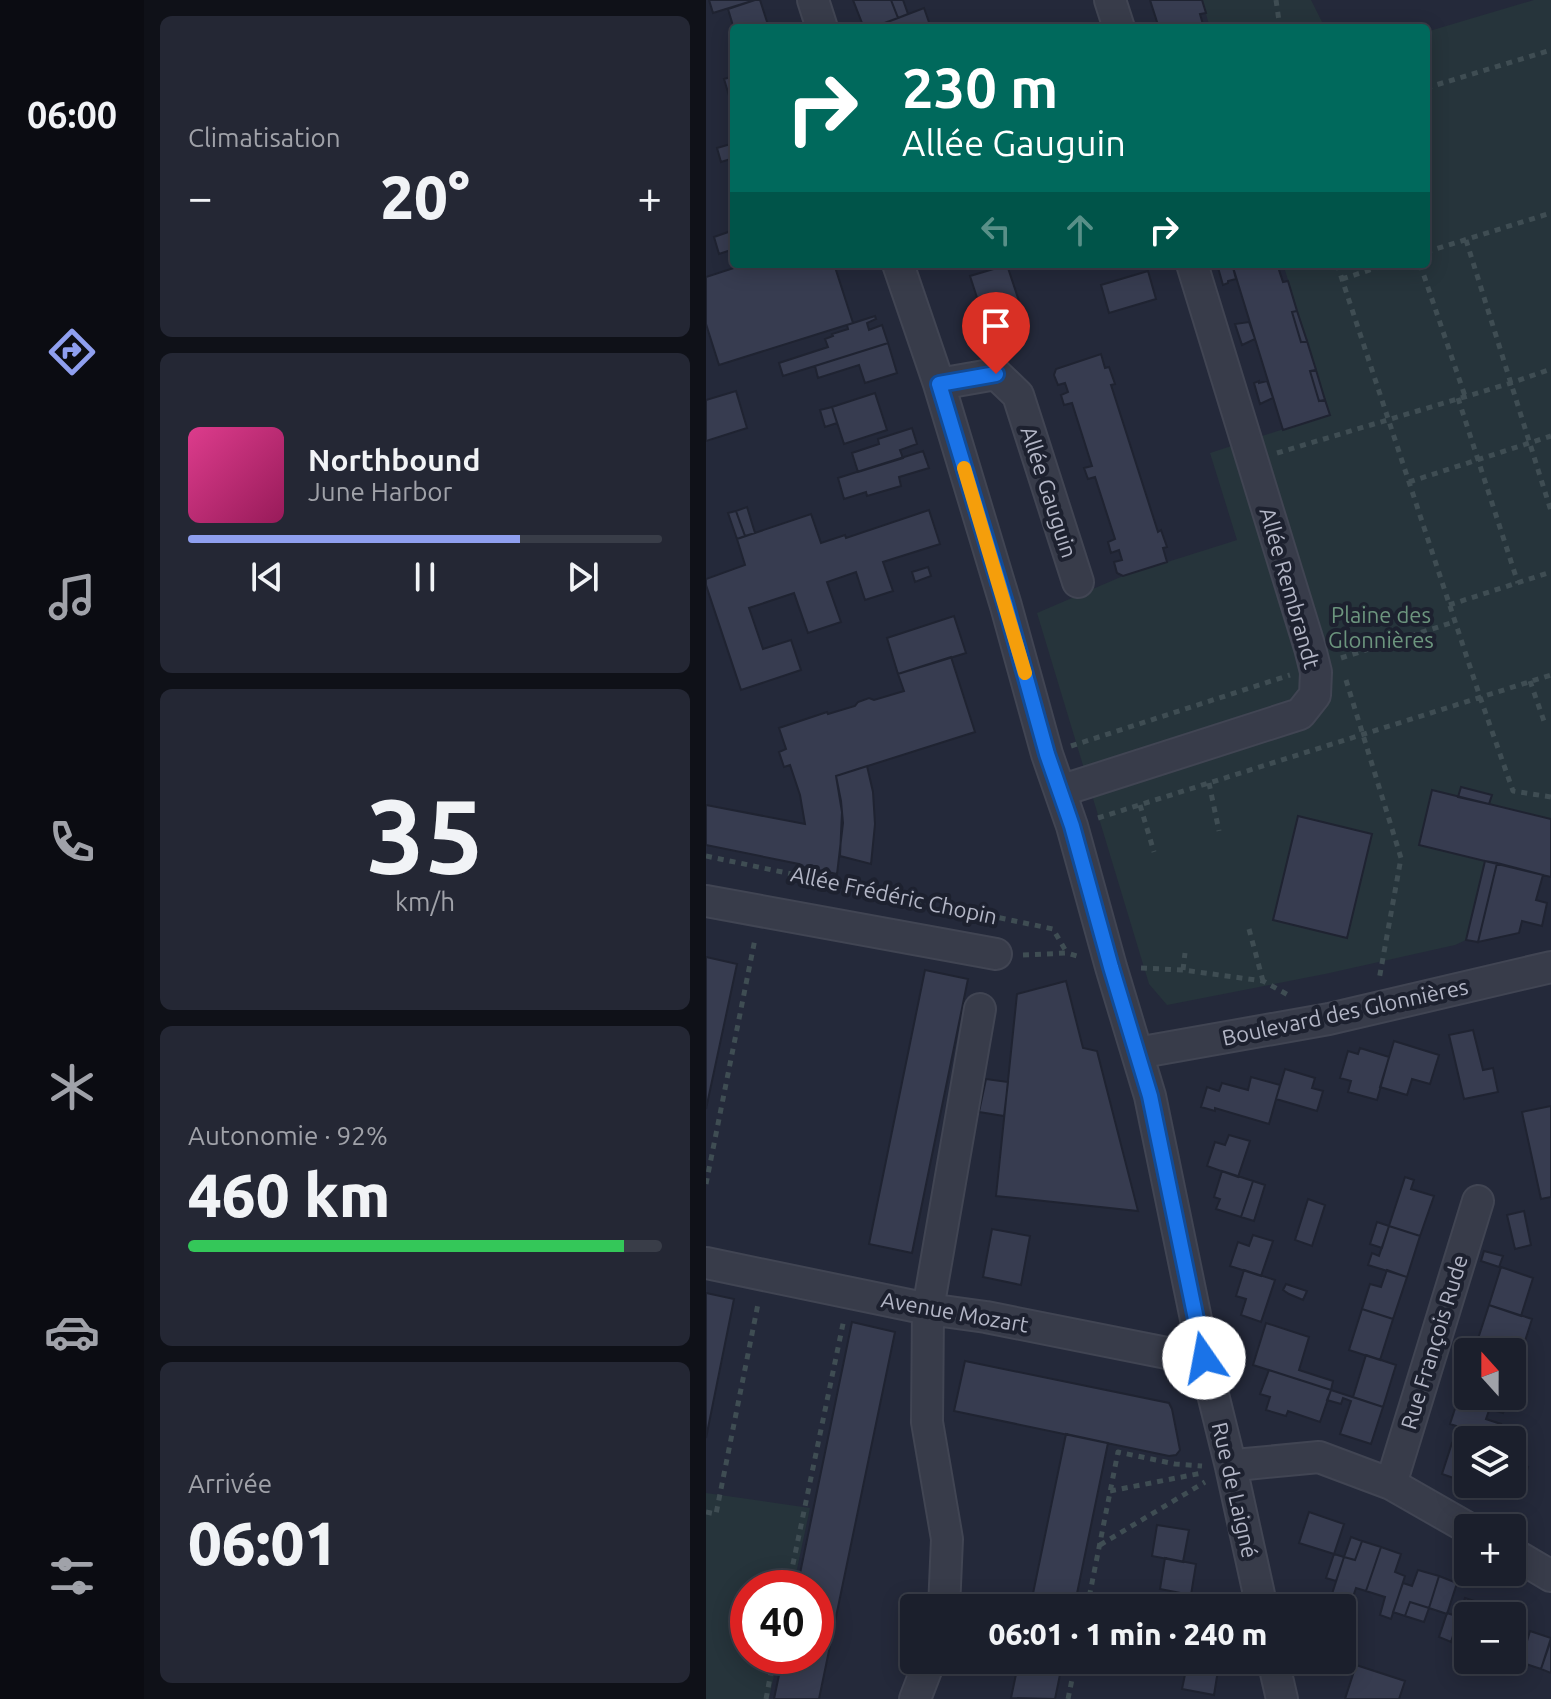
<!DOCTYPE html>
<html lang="fr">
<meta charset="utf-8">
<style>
:root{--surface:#1b1f2c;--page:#242734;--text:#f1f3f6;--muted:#a0a2a9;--line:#393d48;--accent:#8f9fef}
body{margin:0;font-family:Ubuntu,sans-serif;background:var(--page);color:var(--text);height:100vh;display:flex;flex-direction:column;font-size:30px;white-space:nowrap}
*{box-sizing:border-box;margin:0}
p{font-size:26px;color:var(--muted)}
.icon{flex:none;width:44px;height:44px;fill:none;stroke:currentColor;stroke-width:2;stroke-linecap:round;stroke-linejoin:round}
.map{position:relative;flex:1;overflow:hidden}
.side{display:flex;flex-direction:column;gap:16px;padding:16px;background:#0f1118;width:562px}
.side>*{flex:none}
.banner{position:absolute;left:24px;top:24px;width:700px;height:244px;border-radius:8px;box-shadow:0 4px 20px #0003,0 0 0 2px var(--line);background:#00695c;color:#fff;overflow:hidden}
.needle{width:52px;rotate:339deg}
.controls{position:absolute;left:748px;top:1338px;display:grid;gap:16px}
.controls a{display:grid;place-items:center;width:72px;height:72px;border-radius:8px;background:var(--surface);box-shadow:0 4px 20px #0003,0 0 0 2px var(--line);font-size:40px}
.speed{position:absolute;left:24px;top:1570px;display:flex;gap:16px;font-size:40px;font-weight:700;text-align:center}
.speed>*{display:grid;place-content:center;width:104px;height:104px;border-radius:50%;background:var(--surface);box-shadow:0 4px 20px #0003,0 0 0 2px var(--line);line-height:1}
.speed .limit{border:12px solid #d22;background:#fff;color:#111}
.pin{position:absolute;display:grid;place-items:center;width:68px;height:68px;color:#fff;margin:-82px -34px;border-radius:50% 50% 50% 0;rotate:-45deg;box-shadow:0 0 8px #0007}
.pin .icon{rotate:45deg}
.me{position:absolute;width:88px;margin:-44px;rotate:348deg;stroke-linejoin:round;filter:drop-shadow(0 0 6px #0008)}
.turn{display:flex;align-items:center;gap:28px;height:168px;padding:0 40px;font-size:36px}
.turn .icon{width:104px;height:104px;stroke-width:2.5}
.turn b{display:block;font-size:56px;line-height:68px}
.lanes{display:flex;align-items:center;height:76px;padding:0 40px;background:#0003;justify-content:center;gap:40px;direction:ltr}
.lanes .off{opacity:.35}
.big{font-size:60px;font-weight:800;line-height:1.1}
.side .widget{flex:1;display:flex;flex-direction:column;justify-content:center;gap:12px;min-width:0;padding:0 28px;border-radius:12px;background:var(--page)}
.side .dial{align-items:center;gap:0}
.dial b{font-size:104px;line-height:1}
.song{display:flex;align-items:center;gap:24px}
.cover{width:96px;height:96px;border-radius:12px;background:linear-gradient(135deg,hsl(330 70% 55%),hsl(330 70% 35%))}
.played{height:8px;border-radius:4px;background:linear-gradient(90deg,var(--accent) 70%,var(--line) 70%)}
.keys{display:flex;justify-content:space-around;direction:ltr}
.heat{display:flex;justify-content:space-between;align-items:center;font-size:44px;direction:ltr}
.charge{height:12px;border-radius:6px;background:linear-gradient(90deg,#34c759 92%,var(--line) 0)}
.trip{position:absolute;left:194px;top:1594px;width:456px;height:80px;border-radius:8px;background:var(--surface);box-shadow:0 4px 20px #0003,0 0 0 2px var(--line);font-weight:800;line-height:80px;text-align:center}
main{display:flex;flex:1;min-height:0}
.menu{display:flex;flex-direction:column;width:144px;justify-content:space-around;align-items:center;background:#0b0c12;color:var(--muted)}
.menu .icon{width:56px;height:56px}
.menu .on{color:var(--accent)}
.menu b{font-size:36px;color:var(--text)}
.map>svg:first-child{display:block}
.green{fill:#26343b}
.building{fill:#373c50;stroke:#1f2331;stroke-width:2}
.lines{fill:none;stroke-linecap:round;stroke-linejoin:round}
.minor-casing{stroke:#414553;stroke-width:34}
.path{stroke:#3f4d53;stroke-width:5;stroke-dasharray:6 6;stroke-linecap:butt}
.minor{stroke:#383c4a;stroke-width:30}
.route-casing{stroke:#114b97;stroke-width:20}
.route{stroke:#1a73e8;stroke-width:14}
.slow{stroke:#f59e0b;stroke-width:14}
.labels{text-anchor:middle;stroke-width:8;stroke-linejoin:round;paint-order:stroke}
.street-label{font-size:22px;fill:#b3b6c6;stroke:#1d212f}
.park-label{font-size:22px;fill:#6c957e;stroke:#1d212f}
</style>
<main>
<nav class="menu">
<b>06:00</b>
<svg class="icon on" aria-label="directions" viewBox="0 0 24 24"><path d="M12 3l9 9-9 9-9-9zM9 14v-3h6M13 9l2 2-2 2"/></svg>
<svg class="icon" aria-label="music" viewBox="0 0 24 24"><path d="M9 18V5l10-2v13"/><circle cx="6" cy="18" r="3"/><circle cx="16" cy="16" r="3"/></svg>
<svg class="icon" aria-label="phone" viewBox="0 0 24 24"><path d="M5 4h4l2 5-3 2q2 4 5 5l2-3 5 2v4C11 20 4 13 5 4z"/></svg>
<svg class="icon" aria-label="climate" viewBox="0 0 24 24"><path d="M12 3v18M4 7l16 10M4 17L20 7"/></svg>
<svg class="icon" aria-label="car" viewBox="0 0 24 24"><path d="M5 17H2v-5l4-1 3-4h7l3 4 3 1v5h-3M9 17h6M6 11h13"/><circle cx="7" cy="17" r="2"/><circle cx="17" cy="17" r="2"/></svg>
<svg class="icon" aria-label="filters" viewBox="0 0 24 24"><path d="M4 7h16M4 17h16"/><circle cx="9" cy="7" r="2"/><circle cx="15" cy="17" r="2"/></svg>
</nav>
<section class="side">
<div class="widget"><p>Climatisation</p>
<div class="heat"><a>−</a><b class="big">20°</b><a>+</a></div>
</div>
<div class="widget">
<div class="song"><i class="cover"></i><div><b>Northbound</b><p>June Harbor</p></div></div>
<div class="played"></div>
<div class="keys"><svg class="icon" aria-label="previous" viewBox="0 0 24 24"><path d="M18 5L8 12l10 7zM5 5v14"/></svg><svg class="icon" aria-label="pause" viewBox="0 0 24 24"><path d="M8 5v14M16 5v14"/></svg><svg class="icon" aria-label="next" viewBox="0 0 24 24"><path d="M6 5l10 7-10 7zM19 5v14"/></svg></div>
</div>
<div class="widget dial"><b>35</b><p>km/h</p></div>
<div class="widget"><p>Autonomie · 92%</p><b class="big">460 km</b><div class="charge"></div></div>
<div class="widget"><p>Arrivée</p><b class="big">06:01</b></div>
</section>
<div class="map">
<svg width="845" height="1699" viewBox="0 0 845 1699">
<rect width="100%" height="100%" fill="#24293a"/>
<path class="green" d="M496,0h109l14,28h-115z
M828,0h17v819l-66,42 -19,79 -11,5 -130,29 -158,31 -18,-21 -112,-371 86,-37 114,-36 -27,-87 120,-39 -47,-150h143v-232z
M0,1493l104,15 -17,80h-45v68h30l-9,43h-63z"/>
<path class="building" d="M3,0h46l-42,13z
M49,0h5l9,28 -35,1 -6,-20z
M147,0h38l7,18 -27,10h-7z
M185,0h12l5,14 -10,4z
M444,0h52l4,13 -6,1 4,14h-45z
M218,8l7,20 -57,-1 24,-9z
M28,76v36l-10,-33z
M28,143v15l-13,4 -4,-14z
M28,230v19l-15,5 -5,-17z
M40,264h88l19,59 -134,42 -13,-41v-47z
M511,264h15l4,15 -8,2v2l-5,2z
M526,264h45l6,18 5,-1 9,30 -5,1 9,30 6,-1 9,29 -6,1 9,30 6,-1 5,15 -47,15z
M301,265l12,36 -37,12 -12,-37z
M442,271l8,28 -47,14 -8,-28z
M591,311l10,30 -6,1 -9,-30z
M169,316l1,3 -9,4 2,7 13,-5 6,18 -105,33 -4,-13 49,-16 -3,-8 8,-3 -1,-2 16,-5 -1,-4z
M543,322l6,17 -13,6 -7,-21z
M182,343l9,30 -32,10 -6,-18 -41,13 -3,-12z
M395,354l4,14 4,-1 6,17 -4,1 47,147 3,-2 6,17 -4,1 4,14 -44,14 -6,-3 -3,-11 8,-2 -3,-10 -8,3 -3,-11 7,-3 -20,-62 -7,2 -4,-11 8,-2 -20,-63 -8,2 -3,-10 7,-3 -3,-9 -7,2 -4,-10 2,-6z
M610,370l9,30 -6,1 -9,-30z
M553,381v2l8,-2 6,17 -13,6 -6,-21z
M30,391l11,37 -41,13v-41z
M169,393l12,37 -43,14 -12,-37z
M126,407l5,16 -12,4 -5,-17z
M206,428l5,16 -17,6 3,8 -45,14 -6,-19 27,-9 -1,-5z
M217,451l6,17 -30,9 2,9 -34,10 -1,-4 -22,7 -6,-21z
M41,507l8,26 -10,3 -9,-25z
M223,510l11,34 -57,18 10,29 -28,9 -9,-28 -29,10 14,40 -33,11 -14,-40 -45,15 14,41 28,-9 10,30 -60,20 -35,-105v-6l39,-14 -8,-26 74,-25 10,29 24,-8 1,3z
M30,511l9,25 -8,3 -9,-26z
M222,567l3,9 -16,6 -3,-10z
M248,616l12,37 -68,21 -11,-36z
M245,657l24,75 -139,44 5,25 2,22 -6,51 -39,-8 1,-2 -93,-19v-40l99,19 -5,-29 -10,-30 -6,2 -5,-15 7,-3 -7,-21 48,-16 1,2 27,-8 3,-4 11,-4 5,2 30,-9 -6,-17z
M161,766l6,26 2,32 -4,40 -31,-8 2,-44 -6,-36z
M755,787l31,8 -3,9 -31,-7z
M726,790l119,29v58l-132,-32z
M592,816l74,18 -25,104 -74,-18z
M779,861l12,2 -19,79 -12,-2z
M791,863l46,12 -7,25 11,3 -5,23 -20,-5 -3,12 -41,9z
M0,957l31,7 -31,145z
M219,970l43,9 -56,274 -43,-9z
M360,981l17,67 14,3 41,160 -142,-15 21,-202z
M767,1030l10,40 10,-2 5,24 -34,7 -15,-64z
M688,1041l45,14 -9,29 -18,-5 -5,16 -27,-8z
M654,1048l29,9 -12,43 -29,-8 3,-11 -11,-3 8,-27 10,3z
M579,1069l30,9 -3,10 11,3 -6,20 -41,-12z
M545,1077l29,8 -11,39 -54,-16v3l-14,-4 6,-20 12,4 3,-8 26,7z
M280,1079l22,3 -4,34 -25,-4z
M845,1106v91l-10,2 -19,-87z
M523,1135l21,6 -12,36 -31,-11 8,-24 10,3z
M516,1171l31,10 -12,36 -25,-8 4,-10 -6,-2z
M699,1177l9,3 -3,9 23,7 -14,40 -31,-10z
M547,1181l12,4 -11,36 -13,-4z
M602,1199l17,6 -13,41 -17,-6z
M818,1211l7,34 -16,4 -8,-34z
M671,1222l12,4 -7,22 -12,-4z
M683,1226l31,10 -13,41 -39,-12 4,-12 7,3z
M286,1229l38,7 -9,49 -38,-8z
M547,1235l20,6 -12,35 -31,-10 8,-24 11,4z
M778,1251l19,5 -4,11 -18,-6z
M795,1267l32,11 -12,38 -32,-11z
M538,1270l31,10 -14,42 -20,-7 5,-16 -10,-3z
M681,1270l20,7 -14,42 -31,-10 8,-25 11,3z
M580,1284l21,7 -4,9 -14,-6 -6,-4z
M0,1293l28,6 -28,139z
M783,1305l43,14 -8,25 -12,-4 -4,12h-10l-22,-7z
M656,1309l31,10 -13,41 -31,-10z
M146,1322l43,10 -76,367h-45l9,-43h33v-68h-19z
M560,1323l43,14 -10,33 34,11 -2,9 -78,-25z
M660,1355l30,10 -13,42 -30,-10z
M259,1361l204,42 3,6 8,41 -4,5 -7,1 -215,-45z
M563,1370l62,20 -11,32 -32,-11 -2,5 -20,-6 4,-13 -10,-3z
M757,1384l5,2v10h26l-8,23 15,5 -4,15 -47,-15z
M625,1390l52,17 -12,37 -31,-10 11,-33 -8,-3 -2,6 -14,-4z
M788,1396l14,3 -5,14 -13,-4z
M753,1427l29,9 -2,4h-18v43l-26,-9 10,-31 12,4 2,-6 -11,-4z
M360,1434l42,9 -34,165h-44z
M806,1462l16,5 -10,32 -46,-15h40z
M603,1512l35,12 -10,30 -35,-11z
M451,1525l32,5 -6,32 -31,-6z
M645,1537l11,4 -7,19 -11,-3z
M656,1541l19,6 -15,44 -10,-3 -4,12 -20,-6 12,-37 11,3z
M675,1547l20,7 -6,18 10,4 -14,43 -11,-4 5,-18 -19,-6z
M628,1554l10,3 -8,24 -10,-3z
M459,1558l31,6 -5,31 -31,-6z
M712,1570l21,6 -10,32 -19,-6 -5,14 -12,-4 10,-29 9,3z
M733,1576l18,7 -10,31 -18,-6z
M467,1592l31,5 -2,11h-32z
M759,1598l9,3 -6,17 -8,-3z
M768,1601l21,7 -2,8h-24z
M704,1602l19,6 -5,14 -19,-6z
M741,1613l12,4 -8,25 -12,-5z
M754,1615l8,3v29l-17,-5z
M824,1631l21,7 -10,31 -21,-7 -3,11 -10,-3 9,-25 9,3z
M845,1640v33l-10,-4z
M313,1660h44l-8,39 -44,-1z
M482,1660l31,4 -5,31 -32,-6z
M650,1665l49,16 -6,18h-54z"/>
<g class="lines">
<g class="minor-casing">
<path id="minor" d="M107,0l9,28
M404,0l9,28
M192,264l41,120 67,222 41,148 25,72 39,141 39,129 54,262 27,109 31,141
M233,384l57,-10 22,21 60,187
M354,791l240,-77 15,-19 1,-23 -6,-24 -118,-384
M0,901l290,53
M431,1053l192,-34 222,-52
M0,1263l222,46 58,8 206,41h12
M525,1467l15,-3 73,-7 72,27 77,44
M685,1484l87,-283
M806,1553l39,23
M238,1608l3,-69 -20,-117 1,-113 52,-300
M567,1660l9,39
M209,1699l15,-39"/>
</g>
<path class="path" d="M570,0l4,28
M720,88l125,-38
M760,240l85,271
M720,252l125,-39
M631,264l143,433 33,94 38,6
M714,264l45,132
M636,279l46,-15
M752,398l60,185
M571,453l234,-70 40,-14
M703,482l142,-46
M743,605l102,-33
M635,658l113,-36
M640,680l55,178 -22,122
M824,681l15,43
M365,746l219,-71
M503,783l10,48
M434,805l14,47
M392,818l453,-143
M0,856l347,73 14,24
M543,929l14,52
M317,955l44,-2 13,4
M435,968l42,2 80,11 27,15
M477,970l2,-17
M0,1184l49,-245
M404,1491l92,-18
M0,1512l10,2 42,-210
M394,1545l105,-63
M82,1588l56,-269
M381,1608l31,-156 57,12 27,2
M60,1699l8,-43
M362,1699l8,-39"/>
<use href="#minor" class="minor"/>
</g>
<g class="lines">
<g class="route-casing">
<path id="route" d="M290,374l-57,10 67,222 41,148 25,72 39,141 39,129 54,262"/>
</g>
<use href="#route" class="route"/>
<path class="slow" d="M258,468l61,205"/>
</g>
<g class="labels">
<g class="street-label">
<text transform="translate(343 492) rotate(72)" y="8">Allée Gauguin</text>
<text transform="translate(584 588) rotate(74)" y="8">Allée Rembrandt</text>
<text transform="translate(188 895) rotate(12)" y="8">Allée Frédéric Chopin</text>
<text transform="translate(639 1012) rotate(-12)" y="8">Boulevard des Glonnières</text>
<text transform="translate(249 1312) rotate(10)" y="8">Avenue Mozart</text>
<text transform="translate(728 1342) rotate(-73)" y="8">Rue François Rude</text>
<text transform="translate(529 1490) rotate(77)" y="8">Rue de Laigné</text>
</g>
<g class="park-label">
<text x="675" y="623">Plaine des<tspan x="675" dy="25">Glonnières</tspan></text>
</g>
</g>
</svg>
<div class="controls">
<a><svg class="needle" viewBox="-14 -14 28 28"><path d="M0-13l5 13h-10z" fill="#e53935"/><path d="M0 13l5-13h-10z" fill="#a0a2a9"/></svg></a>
<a><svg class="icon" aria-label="layers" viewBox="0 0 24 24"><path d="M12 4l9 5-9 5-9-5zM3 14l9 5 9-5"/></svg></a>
<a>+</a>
<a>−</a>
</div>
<div class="speed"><div class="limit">40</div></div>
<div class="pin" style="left:290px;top:374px;background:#d93025"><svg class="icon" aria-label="arrive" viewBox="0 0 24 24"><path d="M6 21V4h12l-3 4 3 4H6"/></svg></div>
<svg class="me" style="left:498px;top:1358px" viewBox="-20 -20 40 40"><circle r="19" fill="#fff"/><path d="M0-13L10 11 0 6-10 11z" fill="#1a73e8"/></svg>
<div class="trip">06:01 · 1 min · 240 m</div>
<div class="banner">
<div class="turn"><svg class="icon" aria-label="right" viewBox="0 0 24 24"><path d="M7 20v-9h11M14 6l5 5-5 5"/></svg><div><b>230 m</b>Allée Gauguin</div></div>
<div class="lanes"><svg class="icon off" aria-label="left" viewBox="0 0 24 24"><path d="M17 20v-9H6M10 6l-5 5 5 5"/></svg><svg class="icon off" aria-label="ahead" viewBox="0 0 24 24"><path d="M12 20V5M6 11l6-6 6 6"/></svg><svg class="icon" aria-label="right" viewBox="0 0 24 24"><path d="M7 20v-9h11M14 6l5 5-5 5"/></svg></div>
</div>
</div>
</main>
